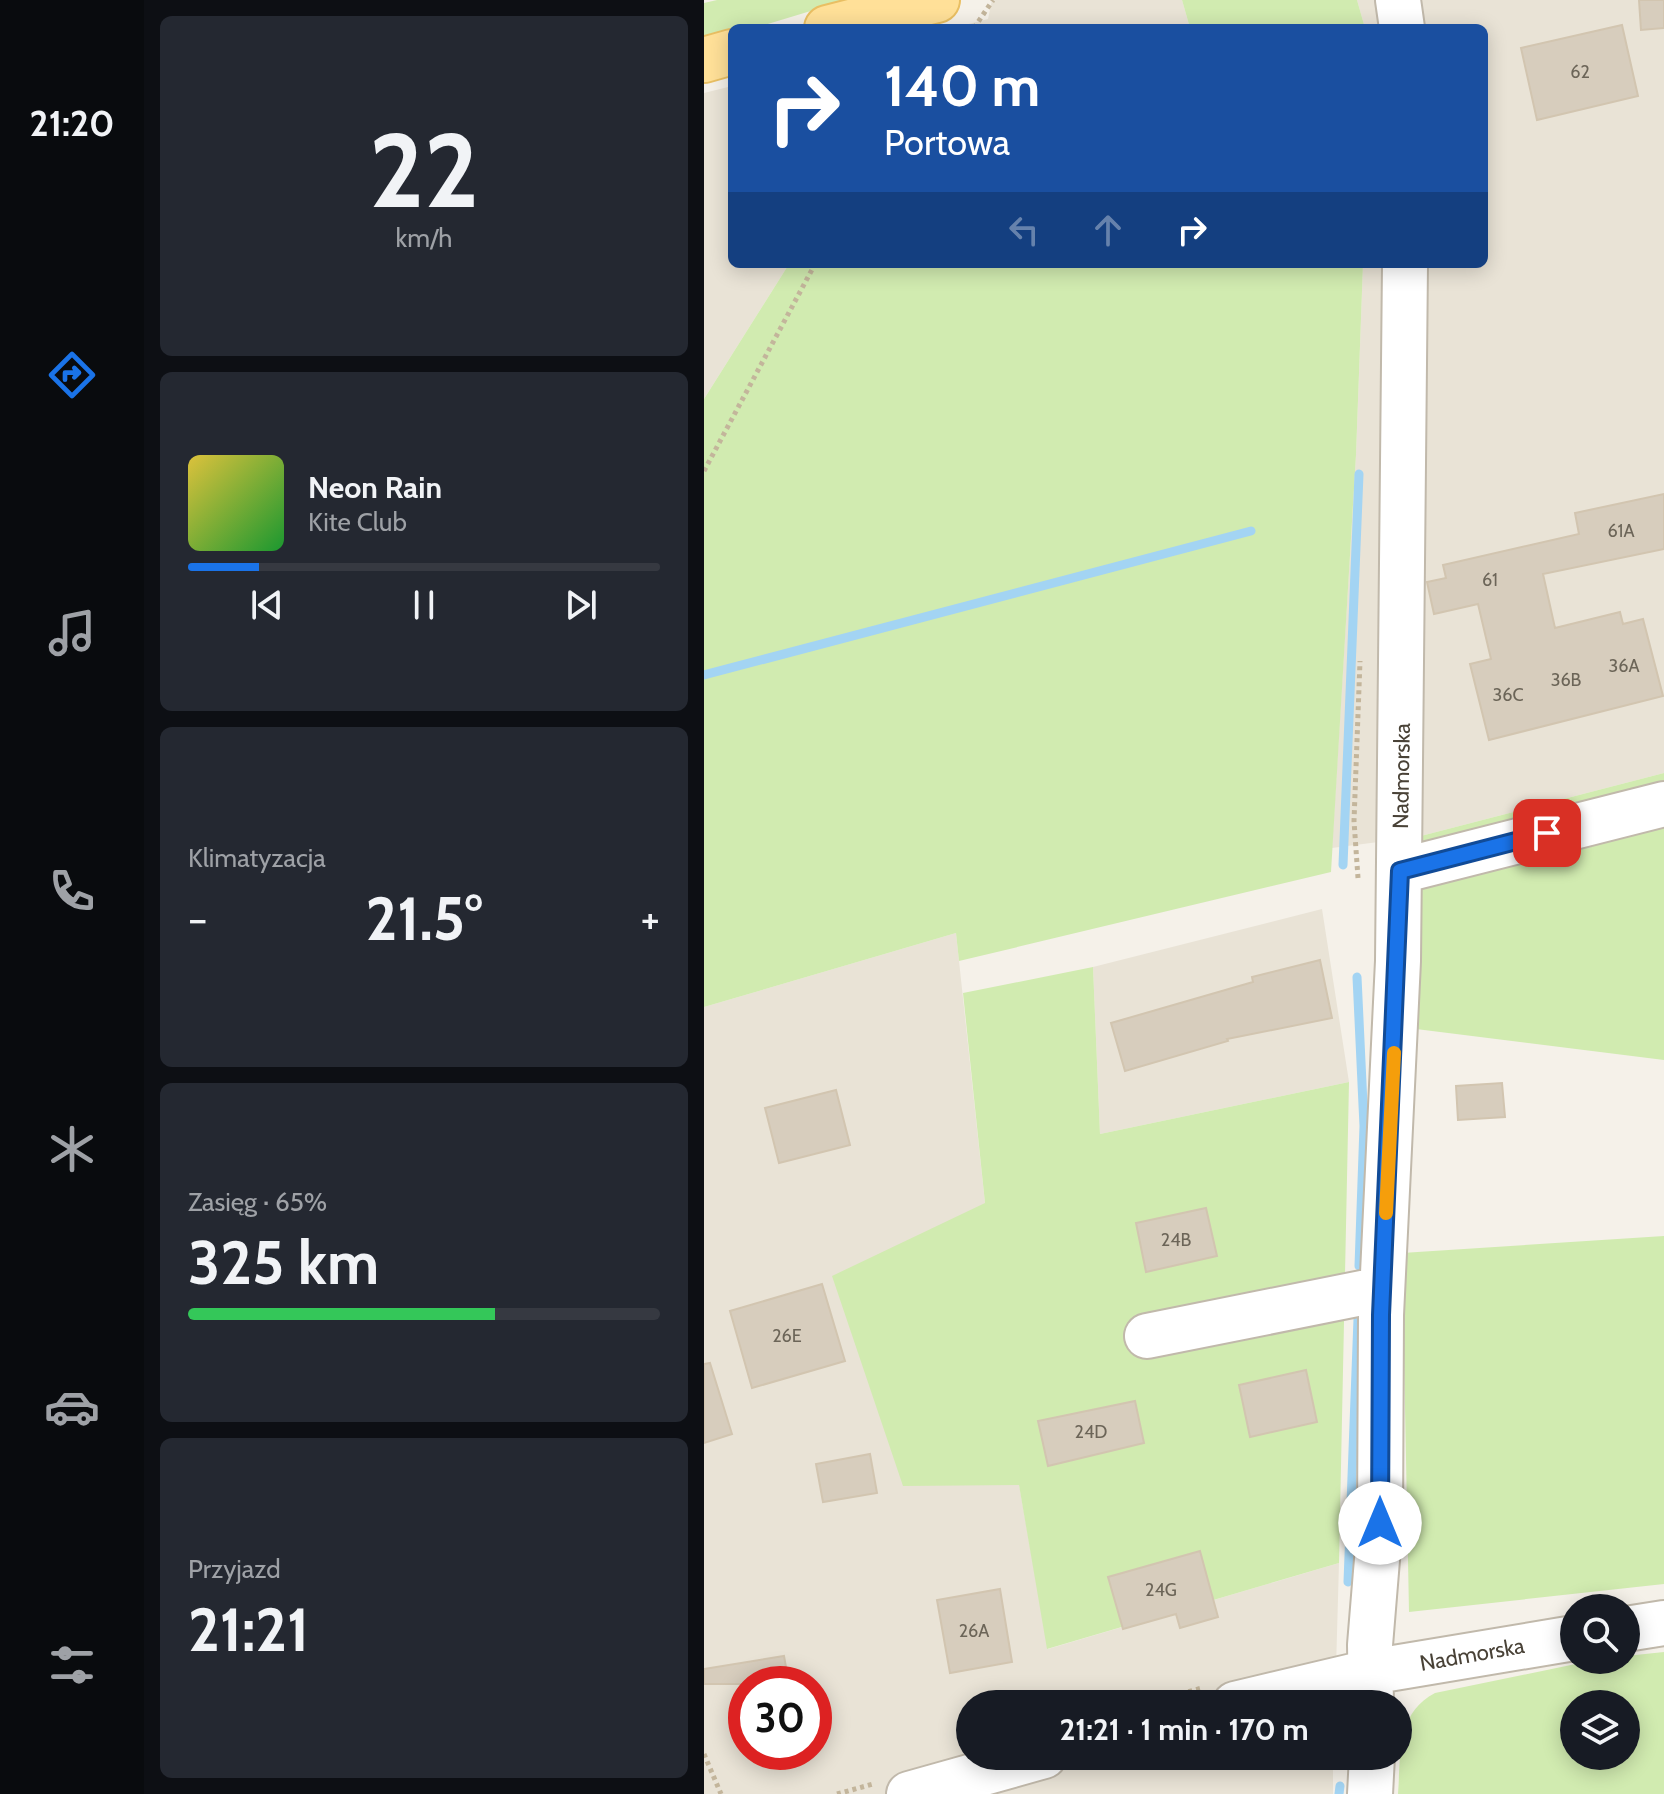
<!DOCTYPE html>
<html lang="pl">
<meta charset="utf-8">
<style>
:root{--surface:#171b24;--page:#242831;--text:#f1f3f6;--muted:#9ea1a6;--line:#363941;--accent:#1a73e8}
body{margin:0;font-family:Cabin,sans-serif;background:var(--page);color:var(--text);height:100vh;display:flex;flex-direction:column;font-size:30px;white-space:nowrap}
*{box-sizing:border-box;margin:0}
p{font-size:26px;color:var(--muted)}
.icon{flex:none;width:44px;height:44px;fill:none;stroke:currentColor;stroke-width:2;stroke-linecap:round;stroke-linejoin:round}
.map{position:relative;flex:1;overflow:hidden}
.side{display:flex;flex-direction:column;gap:16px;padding:16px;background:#0d0f14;width:560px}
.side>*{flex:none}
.hud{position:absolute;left:24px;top:24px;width:760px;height:244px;border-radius:12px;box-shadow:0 4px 20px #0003;background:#1a4fa0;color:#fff;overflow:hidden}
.buttons{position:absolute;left:856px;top:1594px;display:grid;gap:16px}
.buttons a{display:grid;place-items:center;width:80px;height:80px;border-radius:50%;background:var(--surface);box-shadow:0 4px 20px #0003;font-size:40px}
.speed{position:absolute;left:24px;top:1666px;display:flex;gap:16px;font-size:40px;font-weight:700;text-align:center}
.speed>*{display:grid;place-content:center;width:104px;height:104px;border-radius:50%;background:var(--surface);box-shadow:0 4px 20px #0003;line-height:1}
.speed .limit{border:12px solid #d22;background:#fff;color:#111}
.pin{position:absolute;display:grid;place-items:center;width:68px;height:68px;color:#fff;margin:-34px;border-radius:16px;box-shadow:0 4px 12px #0006}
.me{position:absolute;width:88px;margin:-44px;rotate:0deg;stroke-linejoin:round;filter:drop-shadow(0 0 6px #0008)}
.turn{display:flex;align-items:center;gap:28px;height:168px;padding:0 24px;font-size:36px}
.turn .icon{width:104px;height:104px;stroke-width:2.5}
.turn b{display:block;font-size:56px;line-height:68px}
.lanes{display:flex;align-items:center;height:76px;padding:0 24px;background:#0003;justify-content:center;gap:40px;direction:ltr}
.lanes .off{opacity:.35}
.big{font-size:60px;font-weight:700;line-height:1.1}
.side .tile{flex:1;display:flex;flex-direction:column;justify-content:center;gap:12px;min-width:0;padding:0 28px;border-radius:12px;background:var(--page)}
.side .dial{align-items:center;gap:0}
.dial b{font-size:104px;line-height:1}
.song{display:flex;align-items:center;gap:24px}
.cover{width:96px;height:96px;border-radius:12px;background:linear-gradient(135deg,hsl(50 70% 55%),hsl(130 70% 35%))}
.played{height:8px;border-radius:4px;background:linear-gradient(90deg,var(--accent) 15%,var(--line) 15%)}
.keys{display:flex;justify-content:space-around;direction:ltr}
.heat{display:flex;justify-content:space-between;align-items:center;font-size:44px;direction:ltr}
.charge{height:12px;border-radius:6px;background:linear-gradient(90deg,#34c759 65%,var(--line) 0)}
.trip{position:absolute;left:252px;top:1690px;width:456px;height:80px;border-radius:40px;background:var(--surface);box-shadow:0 4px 20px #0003;font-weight:700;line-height:80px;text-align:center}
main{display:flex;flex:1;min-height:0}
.menu{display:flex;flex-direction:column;width:144px;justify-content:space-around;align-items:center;background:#090b0e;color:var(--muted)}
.menu .icon{width:56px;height:56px}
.menu .current{color:var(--accent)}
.menu b{font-size:36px;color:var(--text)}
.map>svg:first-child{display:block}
.residential{fill:#e9e3d6;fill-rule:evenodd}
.green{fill:#d1ebb0;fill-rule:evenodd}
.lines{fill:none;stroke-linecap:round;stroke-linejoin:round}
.stream{stroke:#a3d4f3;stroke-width:9}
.building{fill:#d7cdbd;stroke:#d2c5b0;stroke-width:2}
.minor-casing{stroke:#c1b9ab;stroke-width:48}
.major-casing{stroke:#e9bf63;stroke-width:48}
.path{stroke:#c3b59b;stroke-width:5;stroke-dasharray:4 4;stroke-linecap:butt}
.minor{stroke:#fff;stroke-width:44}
.major{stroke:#ffe098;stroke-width:44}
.route-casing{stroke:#114b97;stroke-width:20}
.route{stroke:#1a73e8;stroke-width:14}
.slow{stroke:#f59e0b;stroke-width:14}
.labels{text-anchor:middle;stroke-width:6;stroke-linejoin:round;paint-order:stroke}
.number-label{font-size:18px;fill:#6c6558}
.street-label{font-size:22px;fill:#494237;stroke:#fff}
</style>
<main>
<nav class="menu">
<b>21:20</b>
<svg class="icon current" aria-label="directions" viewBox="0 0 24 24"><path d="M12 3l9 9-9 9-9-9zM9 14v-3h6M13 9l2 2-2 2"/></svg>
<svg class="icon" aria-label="music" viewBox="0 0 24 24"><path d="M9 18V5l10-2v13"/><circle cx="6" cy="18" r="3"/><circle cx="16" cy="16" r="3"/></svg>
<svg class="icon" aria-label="phone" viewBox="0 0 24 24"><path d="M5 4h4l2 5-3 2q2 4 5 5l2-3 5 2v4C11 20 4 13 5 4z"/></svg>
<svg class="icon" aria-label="climate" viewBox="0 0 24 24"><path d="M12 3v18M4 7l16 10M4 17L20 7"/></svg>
<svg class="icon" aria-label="car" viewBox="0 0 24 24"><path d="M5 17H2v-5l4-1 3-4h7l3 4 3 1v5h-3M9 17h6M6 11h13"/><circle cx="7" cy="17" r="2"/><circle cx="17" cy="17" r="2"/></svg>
<svg class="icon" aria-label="filters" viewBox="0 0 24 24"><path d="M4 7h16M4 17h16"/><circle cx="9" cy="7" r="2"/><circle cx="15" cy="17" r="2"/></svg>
</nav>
<section class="side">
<div class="tile dial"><b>22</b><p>km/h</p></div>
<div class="tile">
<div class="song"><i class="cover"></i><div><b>Neon Rain</b><p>Kite Club</p></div></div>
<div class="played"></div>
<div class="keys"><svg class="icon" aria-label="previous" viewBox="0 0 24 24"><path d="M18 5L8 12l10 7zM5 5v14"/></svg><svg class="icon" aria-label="pause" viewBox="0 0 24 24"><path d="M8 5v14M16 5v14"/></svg><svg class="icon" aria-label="next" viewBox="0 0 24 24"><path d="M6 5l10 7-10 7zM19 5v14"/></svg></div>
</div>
<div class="tile"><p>Klimatyzacja</p>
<div class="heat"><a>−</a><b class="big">21.5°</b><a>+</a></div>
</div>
<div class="tile"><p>Zasięg · 65%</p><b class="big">325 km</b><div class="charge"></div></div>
<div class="tile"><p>Przyjazd</p><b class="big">21:21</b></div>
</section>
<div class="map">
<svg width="960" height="1794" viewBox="0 0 960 1794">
<rect width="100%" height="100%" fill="#f5f1e9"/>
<path class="residential" d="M288,0h190l8,28h-237l35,-9z
M653,0h307v773l-247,64 -85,11 24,-393 7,-191h121v-236h-119z
M28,86v178h57l-85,135v-306z
M618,909l27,173 -249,52 -7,-167z
M252,933l29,270 34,281 29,165 291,-86 -4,141h-365v52h363v38h-629v-787zM42,1684h68v68h-68z"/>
<path class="green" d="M13,0h130l-92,28h-23v7l-28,9v-41z
M478,0h175l8,28h-175z
M85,264h574l-7,191 -25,417 -372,89 -3,-28 -252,74v-608z
M960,773v287l-248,-31 5,-134 -4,-58z
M389,967l7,167 249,-52 -10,481 -292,86 -28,-164 -116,1 -71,-210 153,-73 -22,-210z
M960,1236v348l-255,28 -7,-359z
M960,1652v142h-266c3,-38 -2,-81 37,-101l160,-33h31v-4zM922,1704v52h-52v-52z"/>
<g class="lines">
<path class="stream" d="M0,675l547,-144
M639,865l16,-391
M653,977l7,149 -5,140
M644,1582l10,-263
M635,1794l1,-8"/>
</g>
<path class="building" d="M935,0h25v28l-23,2z
M918,25l16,71 -101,24 -16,-72z
M960,494v55l-121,25 12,54 65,-16 3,12 20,-5 20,77 -174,44 -19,-76 21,-5 -13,-55 -44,10 -7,-32 19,-4 -3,-13 136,-31 -4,-21z
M616,960l12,58 -105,21 1,2 -103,30 -14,-48 142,-41 -1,-5z
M798,1083l3,34 -47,3 -2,-34z
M132,1090l14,55 -71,18 -14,-55z
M502,1208l11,48 -71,16 -10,-49z
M118,1284l23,77 -93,27 -22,-77z
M6,1363l22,71 -28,9v-79z
M602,1370l11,52 -67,15 -11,-52z
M431,1401l9,42 -96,23 -10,-45z
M166,1454l7,39 -54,9 -7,-38z
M496,1551l18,66 -38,11 -4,-14 -53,15 -15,-52z
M296,1589l12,73 -62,11 -13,-73z
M80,1656l5,28h-85v-15z"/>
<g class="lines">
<g class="minor-casing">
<path id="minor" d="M694,0l4,28
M696,871l264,-67
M443,1336l235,-47
M922,1629l38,-6
M531,1704l135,-32 204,-34
M667,1704l-1,-59 10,-122 1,-208 17,-354 7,-697
M205,1794l135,-38
M666,1794l2,-38"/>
</g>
<g class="major-casing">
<path id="major" d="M123,28l110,-28
M0,60l28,-8"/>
</g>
<path class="path" d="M270,28l19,-28
M0,471l111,-207
M654,878l-4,-57 6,-160
M438,1704l60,-16
M0,1754l17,40
M133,1794l36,-10"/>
<use href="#minor" class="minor"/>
<use href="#major" class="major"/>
</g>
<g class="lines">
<g class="route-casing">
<path id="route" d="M676,1523l1,-208 19,-444 147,-38"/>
</g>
<use href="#route" class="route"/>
<path class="slow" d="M682,1213l8,-160"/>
</g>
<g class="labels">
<g class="number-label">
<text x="876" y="78">62</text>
<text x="917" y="537">61A</text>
<text x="786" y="586">61</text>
<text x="920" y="672">36A</text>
<text x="862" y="686">36B</text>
<text x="804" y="701">36C</text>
<text x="472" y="1246">24B</text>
<text x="83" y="1342">26E</text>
<text x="387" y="1438">24D</text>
<text x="457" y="1596">24G</text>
<text x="270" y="1637">26A</text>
</g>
<g class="street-label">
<text transform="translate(697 776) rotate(-89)" y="8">Nadmorska</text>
<text transform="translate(768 1654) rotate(-10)" y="8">Nadmorska</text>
</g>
</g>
</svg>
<div class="buttons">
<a><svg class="icon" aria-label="search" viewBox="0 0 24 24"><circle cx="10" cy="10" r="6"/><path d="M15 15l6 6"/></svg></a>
<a><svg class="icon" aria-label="layers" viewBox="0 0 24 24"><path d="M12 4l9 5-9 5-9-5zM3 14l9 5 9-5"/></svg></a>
</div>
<div class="speed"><div class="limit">30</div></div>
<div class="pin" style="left:843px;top:833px;background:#d93025"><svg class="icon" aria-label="arrive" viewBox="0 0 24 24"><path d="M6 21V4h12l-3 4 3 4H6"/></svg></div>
<svg class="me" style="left:676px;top:1523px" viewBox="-20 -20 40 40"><circle r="19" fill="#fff"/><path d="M0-13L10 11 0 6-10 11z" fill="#1a73e8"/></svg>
<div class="trip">21:21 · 1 min · 170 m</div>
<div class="hud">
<div class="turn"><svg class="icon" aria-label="right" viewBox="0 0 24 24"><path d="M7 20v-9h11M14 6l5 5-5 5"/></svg><div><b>140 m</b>Portowa</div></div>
<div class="lanes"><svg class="icon off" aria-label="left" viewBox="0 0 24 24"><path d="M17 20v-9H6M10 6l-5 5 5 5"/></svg><svg class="icon off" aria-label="ahead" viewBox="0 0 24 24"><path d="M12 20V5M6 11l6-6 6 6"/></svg><svg class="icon" aria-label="right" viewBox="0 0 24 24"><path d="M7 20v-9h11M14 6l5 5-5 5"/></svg></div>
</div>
</div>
</main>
